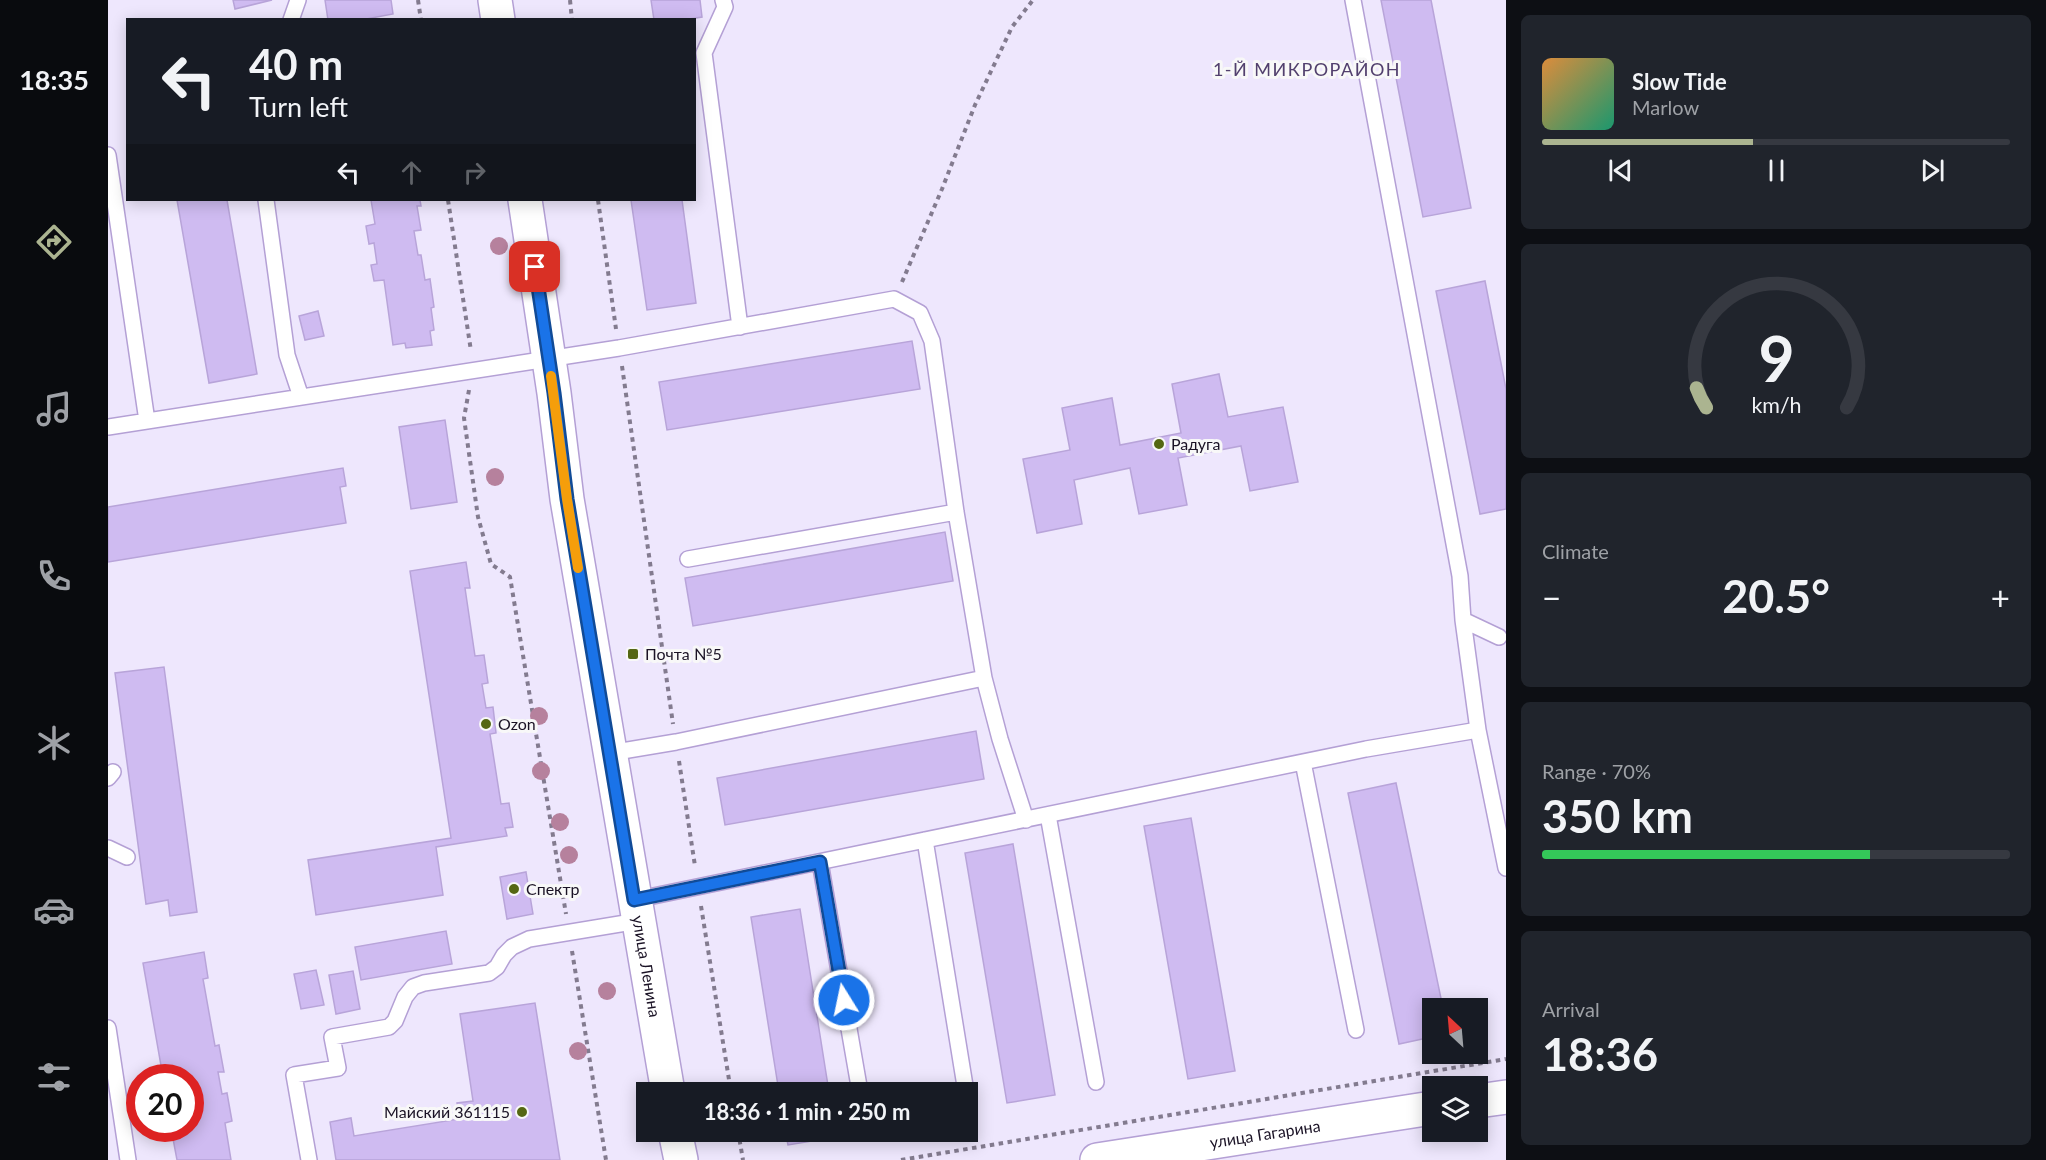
<!DOCTYPE html>
<meta charset="utf-8">
<style>
:root{--surface:#171b24;--page:#20242c;--text:#f1f3f6;--muted:#9ea1a6;--line:#363941;--accent:#abb490}
body{margin:0;font-family:Lato,sans-serif;background:var(--page);color:var(--text);height:100vh;display:flex;flex-direction:column;font-size:22px;white-space:nowrap}
*{box-sizing:border-box;margin:0}
p{font-size:20px;color:var(--muted)}
.icon{flex:none;width:33px;height:33px;fill:none;stroke:currentColor;stroke-width:2;stroke-linecap:round;stroke-linejoin:round}
.map{position:relative;flex:1;overflow:hidden}
.panel{display:flex;flex-direction:column;gap:15px;padding:15px;background:#0d0f14;width:540px}
.panel>*{flex:none}
.banner{position:absolute;left:18px;top:18px;width:570px;height:183px;border-radius:0px;box-shadow:0 3px 15px #0003;background:#171b24;color:var(--text);overflow:hidden}
.needle{width:39px;rotate:334deg}
.tools{position:absolute;left:1314px;top:998px;display:grid;gap:12px}
.tools a{display:grid;place-items:center;width:66px;height:66px;border-radius:0px;background:var(--surface);box-shadow:0 3px 15px #0003;font-size:30px}
.speed{position:absolute;left:18px;top:1064px;display:flex;gap:12px;font-size:30px;font-weight:700;text-align:center}
.speed>*{display:grid;place-content:center;width:78px;height:78px;border-radius:50%;background:var(--surface);box-shadow:0 3px 15px #0003;line-height:1}
.speed .limit{border:9px solid #d22;background:#fff;color:#111}
.pin{position:absolute;display:grid;place-items:center;width:51px;height:51px;color:#fff;margin:-26px;border-radius:12px;box-shadow:0 3px 9px #0006}
.me{position:absolute;width:66px;margin:-33px;rotate:350deg;stroke-linejoin:round;filter:drop-shadow(0 0 4px #0008)}
.turn{display:flex;align-items:center;gap:21px;height:126px;padding:0 24px;font-size:27px}
.turn .icon{width:78px;height:78px;stroke-width:2.5}
.turn b{display:block;font-size:42px;line-height:51px}
.lanes{display:flex;align-items:center;height:57px;padding:0 24px;background:#0003;justify-content:center;gap:30px;direction:ltr}
.lanes .off{opacity:.35}
.big{font-size:45px;font-weight:700;line-height:1.1}
.panel .card{flex:1;display:flex;flex-direction:column;justify-content:center;gap:9px;min-width:0;padding:0 21px;border-radius:9px;background:var(--page)}
.panel .dial{align-items:center;gap:0}
.dial svg{height:156px;overflow:visible;fill:none;stroke:var(--line);stroke-width:7;stroke-linecap:round;text-anchor:middle}
.dial text{fill:var(--text);stroke:none}
.song{display:flex;align-items:center;gap:18px}
.cover{width:72px;height:72px;border-radius:9px;background:linear-gradient(135deg,hsl(30 70% 55%),hsl(160 70% 35%))}
.played{height:6px;border-radius:3px;background:linear-gradient(90deg,var(--accent) 45%,var(--line) 45%)}
.keys{display:flex;justify-content:space-around;direction:ltr}
.heat{display:flex;justify-content:space-between;align-items:center;font-size:33px;direction:ltr}
.charge{height:9px;border-radius:4px;background:linear-gradient(90deg,#34c759 70%,var(--line) 0)}
.trip{position:absolute;left:528px;top:1082px;width:342px;height:60px;border-radius:0px;background:var(--surface);box-shadow:0 3px 15px #0003;font-weight:700;line-height:60px;text-align:center}
main{display:flex;flex:1;min-height:0}
.tab-bar{display:flex;flex-direction:column;width:108px;justify-content:space-around;align-items:center;background:#090b0e;color:var(--muted)}
.tab-bar .icon{width:42px;height:42px}
.tab-bar .on{color:var(--accent)}
.tab-bar b{font-size:27px;color:var(--text)}
.map>svg:first-child{display:block}
.building{fill:#cfbbf1;stroke:#b8a4d9;stroke-width:1.5}
.lines{fill:none;stroke-linecap:round;stroke-linejoin:round}
.service-casing{stroke:#b4a0d5;stroke-width:18}
.tertiary-casing{stroke:#b4a0d5;stroke-width:36}
.path{stroke:#837b8f;stroke-width:4;stroke-dasharray:4.5 4.5;stroke-linecap:butt}
.service{stroke:#fff;stroke-width:15}
.tertiary{stroke:#fff;stroke-width:33}
.tree{fill:#b6819d}
.route-casing{stroke:#114b97;stroke-width:15}
.route{stroke:#1a73e8;stroke-width:10}
.slow{stroke:#f59e0b;stroke-width:10}
.poi-dot{fill:#556713;stroke:#f8f8f8;stroke-width:2}
.labels{text-anchor:middle;stroke-width:6;stroke-linejoin:round;paint-order:stroke}
.poi-label{font-size:16px;fill:#1a1225;stroke:#f8f8f8;text-anchor:start}
.street-label{font-size:16px;fill:#1a1225;stroke:#f8f8f8}
.neighbourhood-label{font-size:18px;letter-spacing:1.5px;fill:#52406e;stroke:#f8f8f8}
</style>
<main>
<nav class="tab-bar">
<b>18:35</b>
<svg class="icon on" aria-label="directions" viewBox="0 0 24 24"><path d="M12 3l9 9-9 9-9-9zM9 14v-3h6M13 9l2 2-2 2"/></svg>
<svg class="icon" aria-label="music" viewBox="0 0 24 24"><path d="M9 18V5l10-2v13"/><circle cx="6" cy="18" r="3"/><circle cx="16" cy="16" r="3"/></svg>
<svg class="icon" aria-label="phone" viewBox="0 0 24 24"><path d="M5 4h4l2 5-3 2q2 4 5 5l2-3 5 2v4C11 20 4 13 5 4z"/></svg>
<svg class="icon" aria-label="climate" viewBox="0 0 24 24"><path d="M12 3v18M4 7l16 10M4 17L20 7"/></svg>
<svg class="icon" aria-label="car" viewBox="0 0 24 24"><path d="M5 17H2v-5l4-1 3-4h7l3 4 3 1v5h-3M9 17h6M6 11h13"/><circle cx="7" cy="17" r="2"/><circle cx="17" cy="17" r="2"/></svg>
<svg class="icon" aria-label="filters" viewBox="0 0 24 24"><path d="M4 7h16M4 17h16"/><circle cx="9" cy="7" r="2"/><circle cx="15" cy="17" r="2"/></svg>
</nav>
<div class="map">
<svg width="1398" height="1160" viewBox="0 0 1398 1160">
<rect width="100%" height="100%" fill="#eee7fd"/>
<path class="building" d="M125,0h39l-37,9z
M217,0h66l2,14 -32,6h-33z
M543,0h49l2,17 -19,3h-29z
M1273,0h50l40,208 -48,9z
M69,200h50l30,174 -48,9z
M263,200h49l1,6h-4l4,24 -7,1 4,24h3l4,25 5,-1 4,28 -3,1 3,22 -4,1 2,14 -26,3 -1,-5 -12,2 -9,-65 -10,1 -3,-16 6,-1 -3,-21 -5,1 -3,-18 9,-2z
M523,200h51l14,103 -49,7z
M1377,281l21,108v120l-26,5 -44,-223z
M210,311l6,25 -19,4 -6,-24z
M804,341l8,48 -253,41 -8,-48z
M1111,374l9,43 55,-10 15,75 -48,9 -9,-45 -63,12 9,47 -48,9 -9,-46 -56,12 8,44 -45,9 -14,-74 47,-9 -8,-42 50,-10 8,47 61,-12 -9,-49z
M337,420l12,82 -46,7 -12,-82z
M235,468l3,18 -6,1 6,36 -238,39v-55z
M837,532l8,49 -260,45 -8,-48z
M358,562l4,26h-5l10,68 9,-1 4,28 -6,1 4,24 7,-1 3,26 -6,1 11,70 8,-1 4,24 -8,1 2,8 -71,11 7,48 -127,20 -8,-55 143,-22 -41,-267z
M56,667l33,245 -27,4 -2,-16 -22,4 -31,-231z
M868,731l8,48 -259,46 -8,-47z
M1288,783l47,225h-11v29l-33,7 -51,-251z
M1083,818l44,253 -47,8 -44,-253z
M905,844l42,251 -48,8 -42,-250z
M418,872l7,42 -26,5 -7,-42z
M692,909l29,183h-50l-28,-175z
M338,931l6,33 -91,16 -6,-33z
M96,952l4,26 -5,1 12,67 4,-1 5,27h-6l4,22 5,-1 5,28 -7,2 6,37h-54l-6,-32h19v-51h-27l-20,-114z
M208,970l8,35 -23,4 -7,-35z
M245,971l7,38 -24,5 -7,-39z
M427,1003l25,157h-224l-6,-38 21,-4 3,18 105,-17 -2,-16 16,-2 -13,-87z
M677,1131h51l1,6 -49,8z"/>
<g class="lines">
<g class="service-casing">
<path id="service" d="M615,0l2,7 -21,46 36,274
M1245,0l107,576 3,44 36,17
M183,20l7,-20
M0,155l39,266
M158,200l21,155 14,42
M0,427l511,-79 275,-49 26,14 12,28 24,171 28,166 16,61 26,81
M580,559l268,-47
M1355,620l15,110
M502,753l66,-11 308,-64
M1195,762l53,268
M0,778l5,-6
M940,815l48,267
M817,840l41,252
M0,848l19,9
M712,862l40,230
M526,900l732,-151 112,-19 28,138
M0,1028l20,132
M201,1160l-15,-85 44,-7 -6,-31 57,-10 6,-6 10,-24 8,-10 11,-4 65,-10 8,-6 7,-12 8,-8 17,-8 109,-18"/>
</g>
<g class="tertiary-casing">
<g id="tertiary">
<path d="M387,0l3,20"/>
<path id="s1" d="M417,200l29,193 13,106 101,593"/>
<path d="M1370,1101l28,-4"/>
<path d="M567,1131l6,29"/>
<path id="s2" d="M989,1160l335,-52"/>
</g>
</g>
<path class="path" d="M310,0l3,20
M462,0l2,20
M340,200l23,151
M490,200l18,129
M794,282l40,-93 33,-84 37,-78 21,-27
M514,366l51,358
M361,390l-5,28 14,99 13,47 19,13 56,337
M571,761l16,105
M593,906l30,186
M464,951l34,209
M630,1131l5,29
M793,1160l605,-101"/>
<use href="#service" class="service"/>
<use href="#tertiary" class="tertiary"/>
</g>
<g class="tree">
<circle cx="391" cy="246" r="9"/>
<circle cx="387" cy="477" r="9"/>
<circle cx="431" cy="716" r="9"/>
<circle cx="433" cy="771" r="9"/>
<circle cx="452" cy="822" r="9"/>
<circle cx="461" cy="855" r="9"/>
<circle cx="499" cy="991" r="9"/>
<circle cx="470" cy="1051" r="9"/>
</g>
<g class="lines">
<g class="route-casing">
<path id="route" d="M427,267l19,126 13,106 67,401 186,-38 24,138"/>
</g>
<use href="#route" class="route"/>
<path class="slow" d="M443,376l16,123 11,69"/>
</g>
<g class="poi-dot">
<circle cx="1051" cy="444" r="6"/>
<rect x="519" y="648" width="12" height="12" rx="3"/>
<circle cx="378" cy="724" r="6"/>
<circle cx="406" cy="889" r="6"/>
<circle cx="414" cy="1112" r="6"/>
</g>
<g class="labels">
<g class="poi-label">
<text x="1063" y="450">Радуга</text>
<text x="537" y="660">Почта №5</text>
<text x="390" y="730">Ozon</text>
<text x="418" y="895">Спектр</text>
<text x="402" y="1118" text-anchor="end">Майский 361115</text>
</g>
<g class="street-label">
<text dy="6" stroke="none"><textPath href="#s1" startOffset="776">улица Ленина</textPath></text>
<text dy="6" stroke="none"><textPath href="#s2" startOffset="170">улица Гагарина</textPath></text>
</g>
<g class="neighbourhood-label">
<text x="1199" y="76">1-Й МИКРОРАЙОН</text>
</g>
</g>
</svg>
<div class="tools">
<a><svg class="needle" viewBox="-14 -14 28 28"><path d="M0-13l5 13h-10z" fill="#e53935"/><path d="M0 13l5-13h-10z" fill="#9ea1a6"/></svg></a>
<a><svg class="icon" aria-label="layers" viewBox="0 0 24 24"><path d="M12 4l9 5-9 5-9-5zM3 14l9 5 9-5"/></svg></a>
</div>
<div class="speed"><div class="limit">20</div></div>
<div class="pin" style="left:427px;top:267px;background:#d93025"><svg class="icon" aria-label="arrive" viewBox="0 0 24 24"><path d="M6 21V4h12l-3 4 3 4H6"/></svg></div>
<svg class="me" style="left:736px;top:1000px" viewBox="-20 -20 40 40"><circle r="17" fill="#1a73e8" stroke="#fff" stroke-width="3"/><path d="M0-11L8 9 0 5-8 9z" fill="#fff"/></svg>
<div class="trip">18:36 · 1 min · 250 m</div>
<div class="banner">
<div class="turn"><svg class="icon" aria-label="left" viewBox="0 0 24 24"><path d="M17 20v-9H6M10 6l-5 5 5 5"/></svg><div><b>40 m</b>Turn left</div></div>
<div class="lanes"><svg class="icon" aria-label="left" viewBox="0 0 24 24"><path d="M17 20v-9H6M10 6l-5 5 5 5"/></svg><svg class="icon off" aria-label="ahead" viewBox="0 0 24 24"><path d="M12 20V5M6 11l6-6 6 6"/></svg><svg class="icon off" aria-label="right" viewBox="0 0 24 24"><path d="M7 20v-9h11M14 6l5 5-5 5"/></svg></div>
</div>
</div>
<section class="panel">
<div class="card">
<div class="song"><i class="cover"></i><div><b>Slow Tide</b><p>Marlow</p></div></div>
<div class="played"></div>
<div class="keys"><svg class="icon" aria-label="previous" viewBox="0 0 24 24"><path d="M18 5L8 12l10 7zM5 5v14"/></svg><svg class="icon" aria-label="pause" viewBox="0 0 24 24"><path d="M8 5v14M16 5v14"/></svg><svg class="icon" aria-label="next" viewBox="0 0 24 24"><path d="M6 5l10 7-10 7zM19 5v14"/></svg></div>
</div>
<div class="card dial"><svg viewBox="0 0 100 80">
<path d="M14 69A42 42 0 1 1 86 69"/>
<path d="M14 69A42 42 0 0 1 9 59" stroke="#abb490"/>
<text x="50" y="56" font-size="32" font-weight="700">9</text>
<text x="50" y="72" font-size="11">km/h</text>
</svg></div>
<div class="card"><p>Climate</p>
<div class="heat"><a>−</a><b class="big">20.5°</b><a>+</a></div>
</div>
<div class="card"><p>Range · 70%</p><b class="big">350 km</b><div class="charge"></div></div>
<div class="card"><p>Arrival</p><b class="big">18:36</b></div>
</section>
</main>
